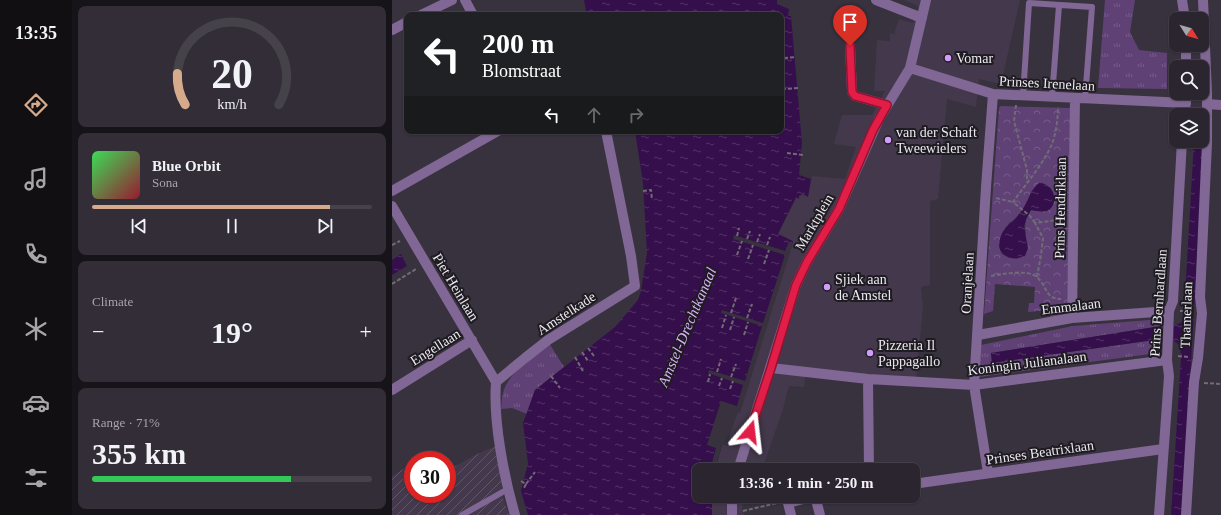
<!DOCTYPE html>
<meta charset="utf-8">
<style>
:root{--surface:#2a252e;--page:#322d36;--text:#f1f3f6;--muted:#a5a5aa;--line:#46424a;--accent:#d6ab8b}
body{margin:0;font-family:"Times New Roman",serif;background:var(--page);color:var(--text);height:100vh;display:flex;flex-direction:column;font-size:15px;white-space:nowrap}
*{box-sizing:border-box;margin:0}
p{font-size:13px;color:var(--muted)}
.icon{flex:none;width:22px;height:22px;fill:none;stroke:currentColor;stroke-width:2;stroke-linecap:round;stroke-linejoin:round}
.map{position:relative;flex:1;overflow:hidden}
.panel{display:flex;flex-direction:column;gap:6px;padding:6px;background:#171419;width:320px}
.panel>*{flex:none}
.hud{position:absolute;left:12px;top:12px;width:380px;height:122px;border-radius:8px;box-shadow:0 1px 3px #0004,0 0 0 1px var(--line);background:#202124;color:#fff;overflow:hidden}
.needle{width:26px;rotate:127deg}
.controls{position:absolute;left:777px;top:12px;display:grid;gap:8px}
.controls a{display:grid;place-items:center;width:40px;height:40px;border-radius:8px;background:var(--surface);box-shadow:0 1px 3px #0004,0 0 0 1px var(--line);font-size:20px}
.speed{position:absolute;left:12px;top:451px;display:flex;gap:8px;font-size:20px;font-weight:700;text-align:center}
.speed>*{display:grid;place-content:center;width:52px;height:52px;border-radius:50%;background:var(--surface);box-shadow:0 1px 3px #0004,0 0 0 1px var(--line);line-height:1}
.speed .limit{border:6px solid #d22;background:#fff;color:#111}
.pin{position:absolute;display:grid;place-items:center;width:34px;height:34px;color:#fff;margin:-41px -17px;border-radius:50% 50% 50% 0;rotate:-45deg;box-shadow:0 0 4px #0007}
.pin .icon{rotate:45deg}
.me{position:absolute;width:44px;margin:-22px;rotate:17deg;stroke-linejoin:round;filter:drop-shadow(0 0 3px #0008)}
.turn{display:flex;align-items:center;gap:14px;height:84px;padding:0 12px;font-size:18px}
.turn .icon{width:52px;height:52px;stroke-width:2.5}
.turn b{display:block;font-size:28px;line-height:34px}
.lanes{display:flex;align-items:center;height:38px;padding:0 12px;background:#0003;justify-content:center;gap:20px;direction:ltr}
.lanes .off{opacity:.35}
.big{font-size:30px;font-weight:700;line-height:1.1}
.panel .tile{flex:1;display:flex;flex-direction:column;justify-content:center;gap:6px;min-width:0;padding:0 14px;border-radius:8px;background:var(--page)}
.panel .dial{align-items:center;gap:0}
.dial svg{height:104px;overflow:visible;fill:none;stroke:var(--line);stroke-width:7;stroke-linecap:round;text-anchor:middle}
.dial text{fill:var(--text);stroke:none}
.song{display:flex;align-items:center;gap:12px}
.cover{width:48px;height:48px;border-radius:6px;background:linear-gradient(135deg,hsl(130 70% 55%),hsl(350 70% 35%))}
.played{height:4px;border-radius:2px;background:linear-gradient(90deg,var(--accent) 85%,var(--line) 85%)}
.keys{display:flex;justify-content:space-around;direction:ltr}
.heat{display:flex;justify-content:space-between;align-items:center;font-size:22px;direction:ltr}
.charge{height:6px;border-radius:3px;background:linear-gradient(90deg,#34c759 71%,var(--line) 0)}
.trip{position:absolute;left:300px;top:463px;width:228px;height:40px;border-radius:8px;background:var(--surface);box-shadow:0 1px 3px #0004,0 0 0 1px var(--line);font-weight:700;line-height:40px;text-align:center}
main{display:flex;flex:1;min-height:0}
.dock{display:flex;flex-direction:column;width:72px;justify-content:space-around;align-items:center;background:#110f12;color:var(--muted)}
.dock .icon{width:28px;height:28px}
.dock .active{color:var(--accent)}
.dock b{font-size:18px;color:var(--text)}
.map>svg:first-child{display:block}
.built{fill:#44394c}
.industrial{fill:url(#industrial-furrows)}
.grass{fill:url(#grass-tufts)}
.park{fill:url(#park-crowns);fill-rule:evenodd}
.water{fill:url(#water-ripples)}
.pier{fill:#38313e}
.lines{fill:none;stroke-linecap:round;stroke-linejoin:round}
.path{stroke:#716b77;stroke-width:2;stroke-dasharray:4 2;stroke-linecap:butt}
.service{stroke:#806795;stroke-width:6}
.minor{stroke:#806795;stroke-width:10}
.tertiary{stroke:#806795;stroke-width:10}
.route-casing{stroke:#92132f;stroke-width:10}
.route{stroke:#e11d48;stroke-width:7}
.poi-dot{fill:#d39cfc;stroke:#1e1b21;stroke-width:1.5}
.labels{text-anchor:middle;stroke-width:4;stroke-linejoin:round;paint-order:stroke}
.poi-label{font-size:14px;fill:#ede8f1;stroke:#1e1b21;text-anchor:start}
.street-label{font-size:14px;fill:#ede8f1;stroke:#1e1b21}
.water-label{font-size:15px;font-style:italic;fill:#d9b0fa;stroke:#1e1b21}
</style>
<main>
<nav class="dock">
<b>13:35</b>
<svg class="icon active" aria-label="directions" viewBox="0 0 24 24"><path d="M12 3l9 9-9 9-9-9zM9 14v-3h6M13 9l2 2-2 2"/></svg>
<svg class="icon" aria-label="music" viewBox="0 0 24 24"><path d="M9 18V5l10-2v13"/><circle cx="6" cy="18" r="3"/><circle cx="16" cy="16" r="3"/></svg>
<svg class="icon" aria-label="phone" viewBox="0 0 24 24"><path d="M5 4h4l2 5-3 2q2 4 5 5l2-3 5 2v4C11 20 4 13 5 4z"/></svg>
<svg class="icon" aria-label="climate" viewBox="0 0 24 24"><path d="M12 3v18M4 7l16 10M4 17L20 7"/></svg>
<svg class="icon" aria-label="car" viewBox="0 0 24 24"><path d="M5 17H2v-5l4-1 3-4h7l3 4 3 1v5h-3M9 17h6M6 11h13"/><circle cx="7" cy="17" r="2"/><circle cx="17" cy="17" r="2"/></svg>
<svg class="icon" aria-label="filters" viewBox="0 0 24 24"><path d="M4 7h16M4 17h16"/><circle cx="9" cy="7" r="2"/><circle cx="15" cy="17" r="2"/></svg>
</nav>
<section class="panel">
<div class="tile dial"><svg viewBox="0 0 100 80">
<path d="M14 69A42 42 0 1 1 86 69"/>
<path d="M14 69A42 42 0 0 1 8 45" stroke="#d6ab8b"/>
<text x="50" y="56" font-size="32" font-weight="700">20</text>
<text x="50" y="72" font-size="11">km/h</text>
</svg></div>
<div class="tile">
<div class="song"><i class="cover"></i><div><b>Blue Orbit</b><p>Sona</p></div></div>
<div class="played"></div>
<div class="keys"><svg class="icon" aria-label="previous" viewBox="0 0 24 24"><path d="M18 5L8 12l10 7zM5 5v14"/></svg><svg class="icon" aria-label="pause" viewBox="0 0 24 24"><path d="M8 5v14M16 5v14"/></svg><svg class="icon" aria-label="next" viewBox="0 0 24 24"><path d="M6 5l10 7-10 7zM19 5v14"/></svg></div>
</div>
<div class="tile"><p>Climate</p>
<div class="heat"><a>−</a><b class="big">19°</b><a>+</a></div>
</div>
<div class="tile"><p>Range · 71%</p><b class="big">355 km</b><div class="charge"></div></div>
</section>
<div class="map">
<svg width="829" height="515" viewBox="0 0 829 515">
<defs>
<pattern id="industrial-furrows" width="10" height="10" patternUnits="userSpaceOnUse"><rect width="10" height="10" fill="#44394c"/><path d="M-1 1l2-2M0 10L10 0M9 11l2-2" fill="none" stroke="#5f5666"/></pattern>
<pattern id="grass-tufts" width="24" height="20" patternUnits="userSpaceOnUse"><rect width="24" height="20" fill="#5f4176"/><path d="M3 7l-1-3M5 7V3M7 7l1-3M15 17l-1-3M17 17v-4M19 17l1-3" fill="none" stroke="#765c8a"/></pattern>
<pattern id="park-crowns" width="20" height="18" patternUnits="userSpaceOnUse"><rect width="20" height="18" fill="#5f4176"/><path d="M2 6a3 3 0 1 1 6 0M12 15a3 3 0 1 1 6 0" fill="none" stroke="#765c8a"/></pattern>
<pattern id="water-ripples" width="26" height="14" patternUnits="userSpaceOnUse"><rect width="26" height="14" fill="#350f4b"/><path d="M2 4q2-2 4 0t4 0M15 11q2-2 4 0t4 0" fill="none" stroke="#533265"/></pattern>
</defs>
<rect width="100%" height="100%" fill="#38313e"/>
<path class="built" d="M512,0h116l-19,84 -22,-5 -3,28 -29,-8 -9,100 -8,2v84l-9,2 2,19 -7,75 -110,-9 -2,15 -15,-1 -6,23 -19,55h-7l-2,6h-41l7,-26 7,2 1,-8 24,-72 34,-128 -9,-4 19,-37 6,-3 5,2 4,-20 33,3 11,-32 -22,-3 8,-29h30l13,-24h-11l3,-51 13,1v-8l4,1 5,-15 14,4 5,-17z
M319,496h32l-1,12 2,7h-33l-1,-9z"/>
<path class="industrial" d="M106,445l5,53 6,17h-117v-39l21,-13v31h34v-23l28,-16z"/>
<path class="grass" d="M713,0h30l-5,32 9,18 28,3v36l-69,-1z
M770,319l-1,7 -170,27 1,10 169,-24 -1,8 -10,7 -171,23 2,-32 92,-19z
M157,343l15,24 -29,23 -8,24 -15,-6 -11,1c1,-8 1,-17 5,-24 8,-16 30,-31 43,-42z"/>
<path class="park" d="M609,106l70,2 -4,206 -17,3 -1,-7 -21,2 1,-9h5l1,-16 -40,-3 -2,27 -9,3 15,-206zM635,201l11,10 -7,-1c-5,9 -7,14 -5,24l-17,24 -7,-4 -3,-7 10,-24 6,-4 10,-13z"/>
<path class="water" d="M192,0h193v4l12,5 -1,7h3l11,127 -3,32 12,4 -3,18 -5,-3 -4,2v3l-3,-2 -18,37 15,7 -54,170 -15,-4 -10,35 8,3 -7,25h-16v26h13v19h-184l-7,-24 7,-28 -5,-40 12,-33 80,-63 23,-27 3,-9 6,-38 -4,-70 -8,-52h146v-116h-193l-2,-3z
M802,141h10l-22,374h-11l10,-157 -1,-13 -6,-4v-15l8,-4 2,-9z
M647,183c17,0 20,23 8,28 -5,1 -11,0 -16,-1l-5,9 -2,8 4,21 -3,8c-8,3 -13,4 -20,-1 -9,-5 -6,-18 -1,-25 3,-5 7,-7 11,-11 3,-3 7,-8 9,-12 7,-11 4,-14 15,-24z
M9,254l6,12 -15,9v-15z
M769,326v13l-169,24 -1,-10z"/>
<path class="pier" d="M342,235l51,16 4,-9 4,1 -53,170 -14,-4 -10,32 7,2 1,2h-2l-7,25h-5l6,-22 -9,-3 14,-44 16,5 6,-21 -35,-12 1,-3 36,11 17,-55 -41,-13 1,-3 41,13 22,-68 -52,-16z"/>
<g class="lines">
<path class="path" d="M217,15h1
M392,58l12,-1
M390,82l1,7 16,-1
M624,105l-2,16 13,49v12
M395,153l16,2
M251,191l8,-1 1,10
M604,198l17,4
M643,223l-5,-7 -17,-14c12,-17 31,-39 39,-58 4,-11 6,-25 6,-37
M345,236l2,-8
M355,239l3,-8
M365,242l3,-8
M0,245l8,-4
M375,245l3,-8
M345,255l5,-14
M356,259l5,-14
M372,264l5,-14
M599,276c12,-2 36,-7 46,1 10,9 8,22 24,22
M645,277l4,-22 2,-17 -8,-15 29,-4
M0,284l24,-15
M788,311h12
M339,313l5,-15
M355,318l5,-14
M330,328l4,-13
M338,330l4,-13
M352,335l4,-13
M196,348l6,8
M190,352l6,9
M786,356l10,1
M183,357l8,14
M325,372l4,-13
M159,376l9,12
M339,377l5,-13
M316,382l2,-8
M812,383l17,1
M327,386l3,-8
M338,389l3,-8
M129,481l5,3 -2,4
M134,484l9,-12
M351,511l34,-8"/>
<path class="service" d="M631,96l6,-93 63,4 -7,92
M660,97l7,-92
M70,515l46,-26"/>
<path class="minor" d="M73,0l8,15
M484,0l46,18
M29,15l31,-15
M0,30l15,-8
M458,46l2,46 3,4 32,9
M518,68l83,26 193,9
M815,104l14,1
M0,191l106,-60
M0,206l104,176
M680,318l3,-220
M586,335l94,-17 97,-7
M379,368l97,11 106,6 193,-25
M476,379l1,91
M0,390l80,-50
M346,470l58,-185 11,-23 32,-53 40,-90 31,-51 16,-68
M596,473l-14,-88 12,-198 7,-93
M528,483l243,-34
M423,496l5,19
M123,515c-11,-38 -22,-94 -19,-133l29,-24 23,-18 87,-54 -4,-30 -25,-125
M340,515v-19
M399,515l-3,-12 27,-7"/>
<path class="tertiary" d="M790,0l3,19
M811,0l4,93
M794,45v22
M794,93l-1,21 13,1
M767,515l10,-139 -2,-16 2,-49 4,-10 9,-160
M794,515l8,-133 4,-24 4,-45 -2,-16 7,-154v-50h-16"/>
</g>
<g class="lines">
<g class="route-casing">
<path id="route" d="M358,432l21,-64 25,-83 11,-23 32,-53 34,-79 14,-25 -32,-9 -3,-4 -2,-46"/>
</g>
<use href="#route" class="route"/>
</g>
<g class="poi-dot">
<circle cx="556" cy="58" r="4"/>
<circle cx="496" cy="140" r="4"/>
<circle cx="435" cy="287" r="4"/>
<circle cx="478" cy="353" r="4"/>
</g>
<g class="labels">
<g class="poi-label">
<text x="564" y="63">Vomar</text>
<text x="504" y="137">van der Schaft<tspan x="504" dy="16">Tweewielers</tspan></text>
<text x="443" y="284">Sjiek aan<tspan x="443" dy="16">de Amstel</tspan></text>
<text x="486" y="350">Pizzeria Il<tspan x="486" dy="16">Pappagallo</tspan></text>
</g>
<g class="street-label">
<text transform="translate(655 83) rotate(3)" y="5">Prinses Irenelaan</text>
<text transform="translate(668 208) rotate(-89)" y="5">Prins Hendriklaan</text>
<text transform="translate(422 222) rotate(-60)" y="5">Marktplein</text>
<text transform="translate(575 283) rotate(-87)" y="5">Oranjelaan</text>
<text transform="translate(64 287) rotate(59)" y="5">Piet Heinlaan</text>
<text transform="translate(766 303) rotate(-86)" y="5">Prins Bernhardlaan</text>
<text transform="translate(679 306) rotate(-7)" y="5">Emmalaan</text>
<text transform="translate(174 313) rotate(-33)" y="5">Amstelkade</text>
<text transform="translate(794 315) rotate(-88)" y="5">Thamerlaan</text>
<text transform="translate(43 347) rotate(-32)" y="5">Engellaan</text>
<text transform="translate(635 363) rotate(-7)" y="5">Koningin Julianalaan</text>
<text transform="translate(648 452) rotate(-8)" y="5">Prinses Beatrixlaan</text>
</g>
<g class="water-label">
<text transform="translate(295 327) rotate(-67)" y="5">Amstel-Drechtkanaal</text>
</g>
</g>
</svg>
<div class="controls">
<a><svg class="needle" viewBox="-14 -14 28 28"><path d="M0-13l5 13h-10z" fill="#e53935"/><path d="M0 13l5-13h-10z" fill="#a5a5aa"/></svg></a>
<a><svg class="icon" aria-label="search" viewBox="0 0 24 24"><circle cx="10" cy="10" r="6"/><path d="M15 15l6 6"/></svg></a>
<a><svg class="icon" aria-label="layers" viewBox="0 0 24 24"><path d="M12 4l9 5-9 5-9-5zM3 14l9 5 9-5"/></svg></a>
</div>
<div class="speed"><div class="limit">30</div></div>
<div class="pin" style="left:458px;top:46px;background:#d93025"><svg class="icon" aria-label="arrive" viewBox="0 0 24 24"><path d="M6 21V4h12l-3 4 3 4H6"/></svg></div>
<svg class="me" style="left:358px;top:432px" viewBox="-20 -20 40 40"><path d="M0-17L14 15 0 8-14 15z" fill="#e11d48" stroke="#fff" stroke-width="4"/></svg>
<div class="trip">13:36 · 1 min · 250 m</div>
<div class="hud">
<div class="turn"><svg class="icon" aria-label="left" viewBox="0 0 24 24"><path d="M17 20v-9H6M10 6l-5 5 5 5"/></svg><div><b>200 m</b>Blomstraat</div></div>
<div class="lanes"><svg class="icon" aria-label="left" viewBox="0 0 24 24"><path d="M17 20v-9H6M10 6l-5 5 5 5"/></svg><svg class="icon off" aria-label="ahead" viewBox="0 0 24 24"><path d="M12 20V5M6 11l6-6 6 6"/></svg><svg class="icon off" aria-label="right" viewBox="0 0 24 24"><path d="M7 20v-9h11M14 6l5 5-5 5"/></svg></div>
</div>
</div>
</main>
